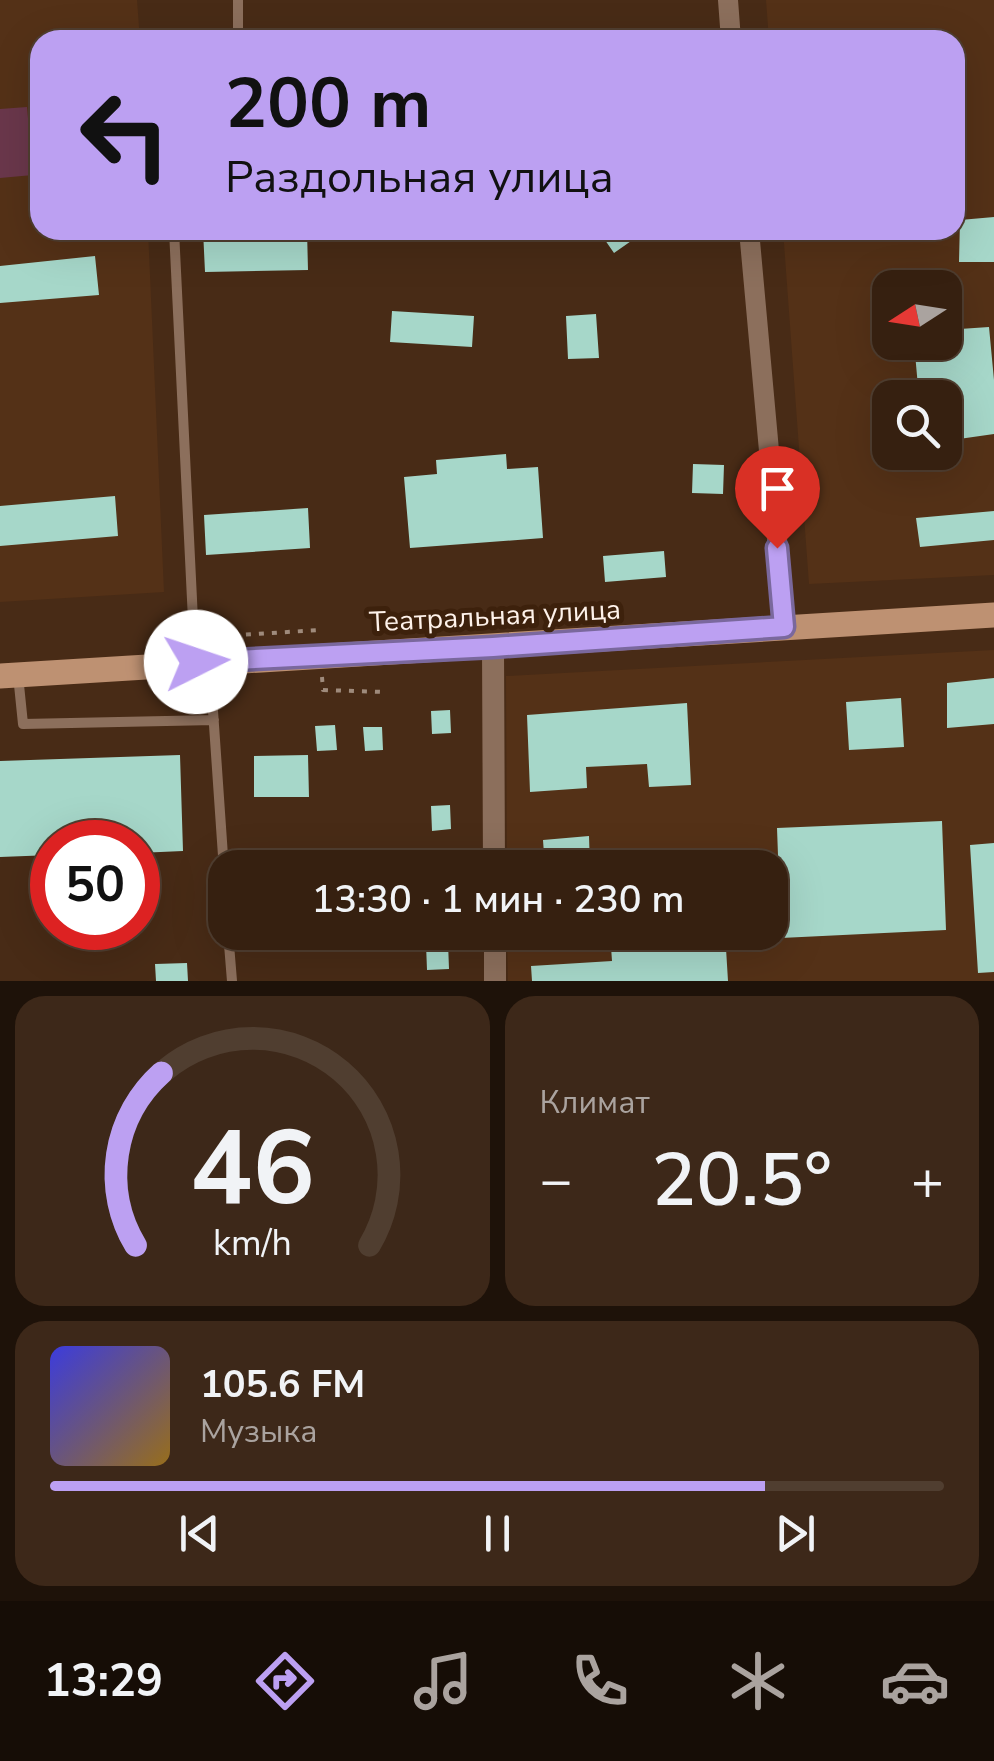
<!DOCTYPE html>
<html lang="ru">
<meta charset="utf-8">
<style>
:root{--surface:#362010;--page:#3d2819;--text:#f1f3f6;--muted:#aaa39f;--line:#503e30;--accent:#bca0f2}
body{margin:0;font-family:"Nunito Sans",sans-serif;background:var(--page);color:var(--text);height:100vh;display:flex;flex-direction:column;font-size:38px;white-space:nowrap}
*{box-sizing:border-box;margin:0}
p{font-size:32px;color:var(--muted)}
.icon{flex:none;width:55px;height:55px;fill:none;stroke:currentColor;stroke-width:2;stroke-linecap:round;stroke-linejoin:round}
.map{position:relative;height:981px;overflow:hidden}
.details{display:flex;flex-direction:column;gap:15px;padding:15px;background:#1e1209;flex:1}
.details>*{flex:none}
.hud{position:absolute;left:30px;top:30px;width:935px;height:210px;border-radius:30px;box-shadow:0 10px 40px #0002,0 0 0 2px var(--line);background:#bca0f2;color:#111;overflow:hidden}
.needle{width:65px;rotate:258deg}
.tools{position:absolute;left:872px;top:270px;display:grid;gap:20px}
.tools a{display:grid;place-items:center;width:90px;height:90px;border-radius:20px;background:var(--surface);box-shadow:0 10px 40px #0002,0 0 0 2px var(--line);font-size:50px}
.speed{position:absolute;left:30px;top:820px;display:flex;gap:20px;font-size:50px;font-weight:700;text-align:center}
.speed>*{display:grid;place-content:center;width:130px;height:130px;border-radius:50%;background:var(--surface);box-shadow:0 10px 40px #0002,0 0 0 2px var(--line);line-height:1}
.speed .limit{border:15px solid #d22;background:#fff;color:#111}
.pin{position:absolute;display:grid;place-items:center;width:85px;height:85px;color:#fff;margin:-102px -42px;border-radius:50% 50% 50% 0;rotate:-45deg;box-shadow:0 0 10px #0007}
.pin .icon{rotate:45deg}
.me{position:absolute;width:110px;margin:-55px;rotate:86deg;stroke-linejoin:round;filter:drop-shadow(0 0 8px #0008)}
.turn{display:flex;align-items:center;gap:35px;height:210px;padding:0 30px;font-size:45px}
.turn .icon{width:130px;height:130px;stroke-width:2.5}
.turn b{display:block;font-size:70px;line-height:85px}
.big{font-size:75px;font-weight:600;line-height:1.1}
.details .widget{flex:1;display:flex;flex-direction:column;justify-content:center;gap:15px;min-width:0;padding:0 35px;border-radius:30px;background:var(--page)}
.details .dial{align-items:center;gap:0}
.dial svg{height:260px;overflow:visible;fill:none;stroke:var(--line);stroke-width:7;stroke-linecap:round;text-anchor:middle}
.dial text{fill:var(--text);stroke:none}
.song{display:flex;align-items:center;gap:30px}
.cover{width:120px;height:120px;border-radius:15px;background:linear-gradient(135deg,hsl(240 70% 55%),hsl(40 70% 35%))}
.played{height:10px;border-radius:5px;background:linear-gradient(90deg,var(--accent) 80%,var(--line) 80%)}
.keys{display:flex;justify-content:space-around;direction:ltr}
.heat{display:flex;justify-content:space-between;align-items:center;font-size:55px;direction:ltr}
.details .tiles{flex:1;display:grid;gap:15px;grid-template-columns:1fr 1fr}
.widget:last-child{grid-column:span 2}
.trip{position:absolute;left:208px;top:850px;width:580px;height:100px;border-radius:30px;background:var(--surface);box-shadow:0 10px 40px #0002,0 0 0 2px var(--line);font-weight:600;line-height:100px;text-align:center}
.tab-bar{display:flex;height:160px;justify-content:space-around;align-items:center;background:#160d06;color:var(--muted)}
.tab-bar .icon{width:70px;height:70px}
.tab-bar .active{color:var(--accent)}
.tab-bar b{font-size:45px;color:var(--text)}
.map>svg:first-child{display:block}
.built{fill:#543117;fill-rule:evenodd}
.green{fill:#6a374b}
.building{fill:#a6d7c9}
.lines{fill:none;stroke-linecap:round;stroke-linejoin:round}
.path{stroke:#9f8b7c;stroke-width:4;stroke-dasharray:5 8;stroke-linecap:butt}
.service{stroke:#8c6f5c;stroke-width:10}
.minor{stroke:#8c6f5c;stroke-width:20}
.tertiary{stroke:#8c6f5c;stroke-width:22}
.secondary{stroke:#be9172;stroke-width:25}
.route-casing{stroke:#7a689d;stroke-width:25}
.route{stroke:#bca0f2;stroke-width:18}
.labels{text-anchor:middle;stroke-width:10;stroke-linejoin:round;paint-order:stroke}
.street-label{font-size:28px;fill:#fef2ea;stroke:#3d210c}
</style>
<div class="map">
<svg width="994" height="981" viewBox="0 0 994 981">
<rect width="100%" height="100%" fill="#482b16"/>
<path class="built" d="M0,0h137l3,40h-100v190h108l16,362 -164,10z
M766,0h228v575l-185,9 -26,-354h172v-190h-186zM890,288h55v54h-55zM890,398h55v54h-55z
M994,650v331h-486l-1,-48 263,-1v-64l-263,-1 -1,-191z"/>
<path class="green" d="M27,107l6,68 -33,3v-69z"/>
<path class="building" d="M302,28l1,12h-52v-11z
M994,217v45h-35l1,-42z
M203,230h104l1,40 -103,2z
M598,230h29l7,9 -20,14z
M95,256l4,39 -99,8v-37z
M392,311l82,5 -2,31 -82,-5z
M596,314l3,44 -31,1 -2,-43z
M989,327l5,53v54l-49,7v-43h-26l-5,-56h31v-12z
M506,454l1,15 31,-2 5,71 -133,10 -6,-71 33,-3 -1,-14z
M693,464l31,1 -1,29 -31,-1z
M115,496l3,40 -118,10v-40z
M308,508l2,40 -104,7 -2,-40z
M994,511v29l-74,7 -4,-29z
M664,551l2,26 -61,5 -2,-26z
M994,678v46l-47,4v-45z
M901,698l3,49 -55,3 -3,-48z
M687,703l4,82 -42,2 -2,-23 -61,3 1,21 -57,4 -3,-77z
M450,710l1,23 -19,1 -1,-23z
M335,725l2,25 -20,1 -2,-25z
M363,727h19l1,23 -18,1z
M180,755l3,96 -45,2v-11h-86v13l-52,2v-96z
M308,755l1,42h-55v-41z
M450,805l1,24 -19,2 -1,-25z
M942,821l4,109 -165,8 -4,-110z
M589,836l1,32h-45l-2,-28z
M994,843v129l-16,1 -8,-128z
M152,857l3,42 -17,1v-42z
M426,859l1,9h-60v-3z
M610,932h115l3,49h-196l-1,-15 81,-5z
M448,942l1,27 -22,1 -1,-26z
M187,963l1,18h-32l-1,-17z"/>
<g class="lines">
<path class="path" d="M207,637l113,-7v3
M322,677l1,13 62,2"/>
<path class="service" d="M238,40v-40
M174,230l21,431
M210,667l15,218
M18,675l5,49 191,-4
M228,932l4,49"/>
<path class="minor" d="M728,0l3,40
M749,230l36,397"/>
<path class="tertiary" d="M493,647l1,221
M495,932v49"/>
<path class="secondary" d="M0,676l994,-61"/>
</g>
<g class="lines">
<g class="route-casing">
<path id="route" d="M196,662l297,-15 291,-20 -7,-79"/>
</g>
<use href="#route" class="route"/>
</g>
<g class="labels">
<g class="street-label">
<text transform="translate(495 615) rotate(-3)" y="10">Театральная улица</text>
</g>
</g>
</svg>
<div class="tools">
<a><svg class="needle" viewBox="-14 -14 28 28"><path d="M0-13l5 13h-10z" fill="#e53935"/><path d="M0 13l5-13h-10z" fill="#aaa39f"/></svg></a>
<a><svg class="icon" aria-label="search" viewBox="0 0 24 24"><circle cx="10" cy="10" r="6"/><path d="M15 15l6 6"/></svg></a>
</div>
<div class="speed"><div class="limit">50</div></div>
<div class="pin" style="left:777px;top:548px;background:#d93025"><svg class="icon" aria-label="arrive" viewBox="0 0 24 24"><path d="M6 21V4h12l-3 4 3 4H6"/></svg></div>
<svg class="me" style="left:196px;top:662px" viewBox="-20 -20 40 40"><circle r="19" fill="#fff"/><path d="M0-13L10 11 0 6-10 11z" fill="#bca0f2"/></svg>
<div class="trip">13:30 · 1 мин · 230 m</div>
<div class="hud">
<div class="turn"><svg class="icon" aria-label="left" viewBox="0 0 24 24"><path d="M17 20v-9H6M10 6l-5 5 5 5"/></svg><div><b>200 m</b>Раздольная улица</div></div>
</div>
</div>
<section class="details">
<div class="tiles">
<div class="widget dial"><svg viewBox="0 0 100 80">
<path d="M14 69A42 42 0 1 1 86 69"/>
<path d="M14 69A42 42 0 0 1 22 16" stroke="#bca0f2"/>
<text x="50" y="56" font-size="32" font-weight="700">46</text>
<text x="50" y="72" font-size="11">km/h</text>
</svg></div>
<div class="widget"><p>Климат</p>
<div class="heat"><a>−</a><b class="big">20.5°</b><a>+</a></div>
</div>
<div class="widget">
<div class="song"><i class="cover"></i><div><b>105.6 FM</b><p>Музыка</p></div></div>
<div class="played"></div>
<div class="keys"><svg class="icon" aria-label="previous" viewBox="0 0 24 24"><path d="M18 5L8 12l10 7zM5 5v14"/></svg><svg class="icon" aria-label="pause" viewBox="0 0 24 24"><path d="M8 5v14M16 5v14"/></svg><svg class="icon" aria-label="next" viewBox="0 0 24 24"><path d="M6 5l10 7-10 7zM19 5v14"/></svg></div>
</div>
</div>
</section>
<nav class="tab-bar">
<b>13:29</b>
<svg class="icon active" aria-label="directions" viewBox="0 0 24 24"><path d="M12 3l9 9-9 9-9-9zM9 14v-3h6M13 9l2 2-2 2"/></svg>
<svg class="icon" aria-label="music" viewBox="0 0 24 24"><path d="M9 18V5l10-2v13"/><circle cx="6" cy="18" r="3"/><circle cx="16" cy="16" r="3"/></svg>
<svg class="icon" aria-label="phone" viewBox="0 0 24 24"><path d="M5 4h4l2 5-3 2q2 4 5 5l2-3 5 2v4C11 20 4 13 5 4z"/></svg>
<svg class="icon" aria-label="climate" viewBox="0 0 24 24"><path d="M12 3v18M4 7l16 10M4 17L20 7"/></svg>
<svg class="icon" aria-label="car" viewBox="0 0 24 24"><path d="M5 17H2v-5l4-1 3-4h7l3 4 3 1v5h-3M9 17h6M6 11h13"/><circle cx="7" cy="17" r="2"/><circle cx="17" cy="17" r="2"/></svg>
</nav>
